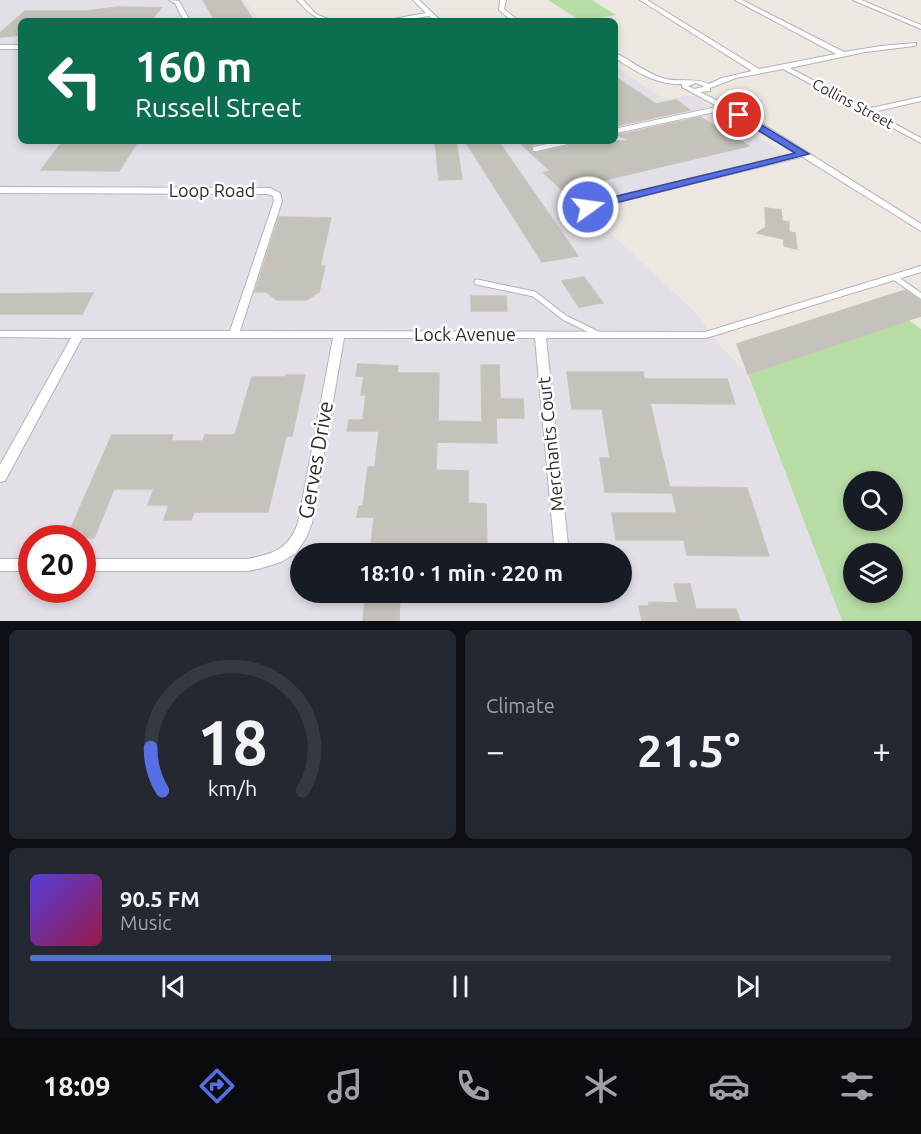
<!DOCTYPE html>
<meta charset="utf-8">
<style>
:root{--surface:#171b24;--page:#242831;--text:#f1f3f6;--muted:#9ea1a6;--line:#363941;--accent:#566fe4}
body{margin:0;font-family:Ubuntu,sans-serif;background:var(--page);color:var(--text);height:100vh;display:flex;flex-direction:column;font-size:22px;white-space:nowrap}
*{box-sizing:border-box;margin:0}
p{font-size:20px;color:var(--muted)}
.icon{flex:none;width:33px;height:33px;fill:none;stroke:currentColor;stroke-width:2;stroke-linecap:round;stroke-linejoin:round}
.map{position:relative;height:621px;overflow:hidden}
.sheet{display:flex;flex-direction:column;gap:9px;padding:9px;background:#0d0f14;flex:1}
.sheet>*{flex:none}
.guide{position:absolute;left:18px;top:18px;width:600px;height:126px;border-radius:9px;box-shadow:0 3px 9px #0003;background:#0b6e4f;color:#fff;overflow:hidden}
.tools{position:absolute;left:843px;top:471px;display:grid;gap:12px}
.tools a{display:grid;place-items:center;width:60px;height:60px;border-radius:50%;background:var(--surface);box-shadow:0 3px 9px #0003;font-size:30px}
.speed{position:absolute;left:18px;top:525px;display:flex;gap:12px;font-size:30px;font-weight:700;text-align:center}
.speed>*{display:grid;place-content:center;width:78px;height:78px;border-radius:50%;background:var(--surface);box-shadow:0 3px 9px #0003;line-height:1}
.speed .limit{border:9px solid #d22;background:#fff;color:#111}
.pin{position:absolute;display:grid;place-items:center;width:51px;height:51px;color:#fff;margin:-26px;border:3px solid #fff;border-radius:50%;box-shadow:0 2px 6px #0007}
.me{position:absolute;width:66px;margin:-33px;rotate:76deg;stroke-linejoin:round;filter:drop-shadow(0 0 4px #0008)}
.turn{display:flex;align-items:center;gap:21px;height:126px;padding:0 18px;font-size:27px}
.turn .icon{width:78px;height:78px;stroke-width:2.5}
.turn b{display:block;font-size:42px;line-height:51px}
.big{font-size:45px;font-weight:700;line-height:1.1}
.sheet .widget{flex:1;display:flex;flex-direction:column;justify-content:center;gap:9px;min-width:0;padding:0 21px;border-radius:9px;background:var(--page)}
.sheet .dial{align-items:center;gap:0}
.dial svg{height:156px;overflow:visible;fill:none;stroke:var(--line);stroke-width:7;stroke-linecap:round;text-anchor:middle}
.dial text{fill:var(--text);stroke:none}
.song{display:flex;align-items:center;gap:18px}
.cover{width:72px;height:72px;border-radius:9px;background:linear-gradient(135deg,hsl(250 70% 55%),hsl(340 70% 35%))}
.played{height:6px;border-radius:3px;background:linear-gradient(90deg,var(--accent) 35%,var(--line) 35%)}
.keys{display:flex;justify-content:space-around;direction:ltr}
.heat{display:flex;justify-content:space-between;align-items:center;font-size:33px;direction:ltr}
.sheet .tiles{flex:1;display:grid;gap:9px;grid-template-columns:1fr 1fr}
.widget:last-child{grid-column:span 2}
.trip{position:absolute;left:290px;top:543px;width:342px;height:60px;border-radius:30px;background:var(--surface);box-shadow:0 3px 9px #0003;font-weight:700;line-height:60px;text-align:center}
.tabs{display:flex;height:96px;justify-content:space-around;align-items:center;background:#090b0e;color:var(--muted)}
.tabs .icon{width:42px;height:42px}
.tabs .on{color:var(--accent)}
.tabs b{font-size:27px;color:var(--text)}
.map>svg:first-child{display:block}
.industrial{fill:#e2e0e6;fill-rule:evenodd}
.green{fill:#b7dca5;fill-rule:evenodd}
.building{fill:#c5c2bc;stroke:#c8c3bb;stroke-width:1.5}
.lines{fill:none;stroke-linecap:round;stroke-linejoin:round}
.service-far1-casing{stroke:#b1b3bb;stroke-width:6}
.service-casing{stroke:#b1b3bb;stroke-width:7}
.minor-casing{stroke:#b1b3bb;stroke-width:2}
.service-far1{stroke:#fff;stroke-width:4.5}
.service{stroke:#fff;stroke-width:5}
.minor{fill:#fff;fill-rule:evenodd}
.route{fill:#566fe4;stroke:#384894;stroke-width:1.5}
.labels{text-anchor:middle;stroke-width:5;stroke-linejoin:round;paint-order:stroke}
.far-street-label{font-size:15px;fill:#2d2d2d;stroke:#fff}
.street-label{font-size:18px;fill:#2d2d2d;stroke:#fff}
.near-street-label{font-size:21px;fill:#2d2d2d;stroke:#fff}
</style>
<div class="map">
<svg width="921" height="621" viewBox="0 0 921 621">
<rect width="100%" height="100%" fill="#ece7e1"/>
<path class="industrial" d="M0,0h244l16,21h-239v120h594v-75l50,34 28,-5 100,65 -206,51 111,104 24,33 26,26 94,247h-842zM32,538h50v52h-50zM300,554h321v38h-321z"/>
<path class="green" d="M548,0h44l24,15 -35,6z
M908,320l13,9v292h-79l-94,-247zM854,482h38v38h-38zM854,554h38v38h-38z"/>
<path class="building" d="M203,0h37l12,18 -37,3z
M119,7l42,1 -9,11 -131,2v14l-21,2v-4l25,-22h60z
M615,77l41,27 20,-4 14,10 -75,16z
M700,117l49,29 -187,44 -18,-17 6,-2 -32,-30h32l-18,4 -1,6 4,2 37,-8 3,-4h57l-14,-6z
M63,141h75l-19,30 -78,-1z
M435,141h21l6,38 -23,1z
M465,141h33l80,115 -36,6z
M765,208l16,2 1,11 7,1v10l6,1 2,16 -13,-3v-7l-27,-6 9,-6z
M279,217l52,1 -11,48h5l-6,26 -13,8h-29l-11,-8h-11z
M584,277l19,26 -24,4 -17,-26z
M905,290l16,11v15l-173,58 -11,-30z
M93,293l-11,21h-82v-20z
M471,296h35l1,15h-36z
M358,364l40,2 -1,7h42l-1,48 44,1 -1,-57h18l1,34h23l1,19h-28l1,25 -60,-1 -1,28 32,1v32l18,1 1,42h-53l-1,8h-63l4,-37h-17l2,-11h4l5,-39h7l4,-36h-32l2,-11h14l3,-25h-5l3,-19h-8z
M567,372h76l1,7h83l8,25 -85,-1 21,90 -66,-1 -5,-34h10l-8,-49h-30z
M286,375h19l-13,61h-6l-18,76h-74l-3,8h-27l5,-15h-21l6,-16h-40l-20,49 -27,-1 45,-102h61l-2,6h32l2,-6h30l17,-58h34z
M671,487l76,1 22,68 -82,-1 -3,-15h-68l-4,-27h65z
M674,584h16l6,25h40l4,12h-98l-3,-15h10v-4l29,1z
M366,592h34l-1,29h-36z"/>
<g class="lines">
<g class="service-far1-casing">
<path id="service-far1" d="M615,131l117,-25
M535,149l36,-8
M588,207l216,-53"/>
</g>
<g class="service-casing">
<path id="service" d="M894,277l27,19
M477,282l57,12 31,24 33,16"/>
</g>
<g class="minor-casing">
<path id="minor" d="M169,0l10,1 11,20h-6l-9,-18z
M297,0h6l13,14 17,7c-17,0 -25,-9 -36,-21z
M413,0h6l22,21h-6l-6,-5 -32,5h-15l44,-8z
M500,0h6l-2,9 15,12h-7l-13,-11z
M640,0h7l112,69 77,-15 -101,-54h7l102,52 37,-6 35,-3v2l-2,1 -49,6 -75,16 77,41 54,-12v4l-48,11 48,26v5l-138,-74 -47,9 -26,10v3l-10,1 56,28 165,104v7l-171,-107 -68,-37v-3c-26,1 -47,-13 -67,-26v-5c16,7 29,19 47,25 16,5 31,-1 47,6l13,-6 30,-7zM696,83l7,3v1l-9,2 -6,-3z
M853,0h8l60,25v4z
M0,45h21v4h-21z
M0,187l270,1 10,5 2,8 -42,130 465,1 216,-66v6l-215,66h-160l23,216h-14l-20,-216h-191l-32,185 -6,15 -10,15 -15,9 -23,7 -11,2h-165v-12h165c26,-5 41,-9 51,-36l35,-185h-251l-77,143 -5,1v-17l71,-127 -71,-1v-6h230l44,-130 -1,-5 -5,-2 -268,-1z
M0,559h32v12h-32z"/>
</g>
<use href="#service-far1" class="service-far1"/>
<use href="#service" class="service"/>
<use href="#minor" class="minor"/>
</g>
<path class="route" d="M736,113h6l67,41 -221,56 -6,-3 2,-3 211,-51 -59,-36z"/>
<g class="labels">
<g class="far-street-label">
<text transform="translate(853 104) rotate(28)" y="5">Collins Street</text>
</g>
<g class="street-label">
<text x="212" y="197">Loop Road</text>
<text x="465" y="341">Lock Avenue</text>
<text transform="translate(551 444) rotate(-96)" y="6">Merchants Court</text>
</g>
<g class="near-street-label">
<text transform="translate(316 460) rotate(-80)" y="7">Gerves Drive</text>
</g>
</g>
</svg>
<div class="tools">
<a><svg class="icon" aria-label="search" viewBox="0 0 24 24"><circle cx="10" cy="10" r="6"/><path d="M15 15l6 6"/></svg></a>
<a><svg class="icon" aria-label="layers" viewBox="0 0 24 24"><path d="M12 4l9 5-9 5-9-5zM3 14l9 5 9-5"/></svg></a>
</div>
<div class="speed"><div class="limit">20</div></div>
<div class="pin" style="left:739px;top:115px;background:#d93025"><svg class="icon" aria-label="arrive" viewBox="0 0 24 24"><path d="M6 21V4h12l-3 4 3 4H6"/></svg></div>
<svg class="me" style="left:588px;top:207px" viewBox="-20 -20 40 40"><circle r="17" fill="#566fe4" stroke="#fff" stroke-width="3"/><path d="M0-11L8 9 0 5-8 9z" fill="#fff"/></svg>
<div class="trip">18:10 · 1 min · 220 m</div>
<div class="guide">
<div class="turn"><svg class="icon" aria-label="left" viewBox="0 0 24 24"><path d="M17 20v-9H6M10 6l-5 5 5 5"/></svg><div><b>160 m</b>Russell Street</div></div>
</div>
</div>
<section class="sheet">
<div class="tiles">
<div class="widget dial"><svg viewBox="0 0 100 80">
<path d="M14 69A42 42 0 1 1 86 69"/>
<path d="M14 69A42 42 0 0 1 8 47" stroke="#566fe4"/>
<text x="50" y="56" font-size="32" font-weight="700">18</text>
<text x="50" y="72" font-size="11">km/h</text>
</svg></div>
<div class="widget"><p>Climate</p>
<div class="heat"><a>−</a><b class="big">21.5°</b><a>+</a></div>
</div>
<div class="widget">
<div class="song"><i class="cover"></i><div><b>90.5 FM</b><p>Music</p></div></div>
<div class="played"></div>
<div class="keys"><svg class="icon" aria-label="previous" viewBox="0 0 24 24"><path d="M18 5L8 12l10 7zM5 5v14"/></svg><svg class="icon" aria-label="pause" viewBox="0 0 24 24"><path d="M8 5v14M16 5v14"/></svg><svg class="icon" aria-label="next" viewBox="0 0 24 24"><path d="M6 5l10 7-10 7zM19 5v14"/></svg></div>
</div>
</div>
</section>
<nav class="tabs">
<b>18:09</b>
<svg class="icon on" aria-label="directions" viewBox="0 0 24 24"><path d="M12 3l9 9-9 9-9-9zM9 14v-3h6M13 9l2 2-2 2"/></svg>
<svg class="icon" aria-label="music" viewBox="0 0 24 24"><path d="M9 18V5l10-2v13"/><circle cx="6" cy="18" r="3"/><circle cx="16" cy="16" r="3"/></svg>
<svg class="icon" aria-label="phone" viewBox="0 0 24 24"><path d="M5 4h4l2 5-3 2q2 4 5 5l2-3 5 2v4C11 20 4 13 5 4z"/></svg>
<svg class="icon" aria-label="climate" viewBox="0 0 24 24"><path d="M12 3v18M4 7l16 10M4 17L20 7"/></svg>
<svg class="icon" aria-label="car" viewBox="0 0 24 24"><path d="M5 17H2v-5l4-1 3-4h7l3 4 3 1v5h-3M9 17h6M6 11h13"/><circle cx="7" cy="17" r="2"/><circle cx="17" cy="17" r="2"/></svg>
<svg class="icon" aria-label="filters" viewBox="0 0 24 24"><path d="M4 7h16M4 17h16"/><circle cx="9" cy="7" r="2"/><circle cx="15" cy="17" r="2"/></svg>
</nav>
